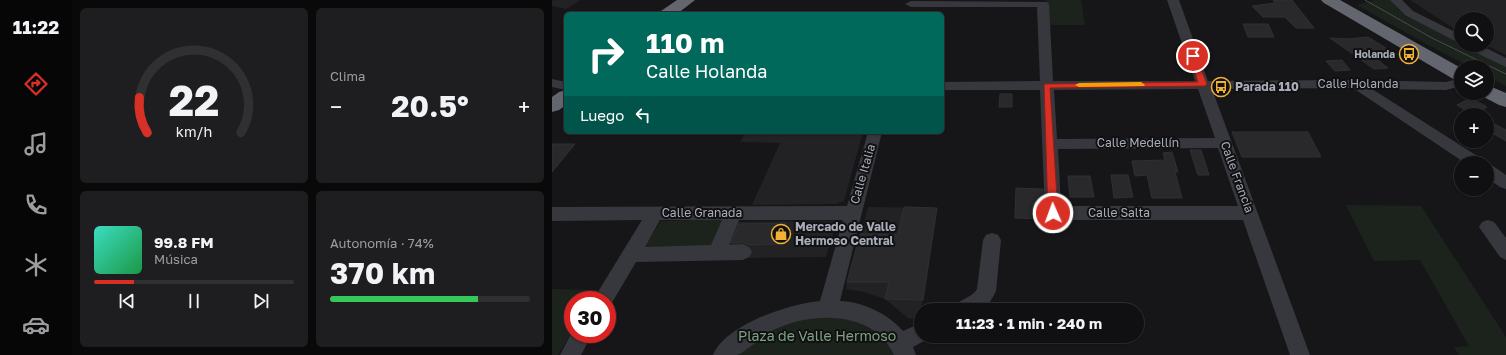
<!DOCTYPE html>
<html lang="es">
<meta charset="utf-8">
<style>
:root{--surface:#101012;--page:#1e1e20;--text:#f1f3f6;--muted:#9c9d9f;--line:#303032;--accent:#d93025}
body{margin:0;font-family:"Golos Text",sans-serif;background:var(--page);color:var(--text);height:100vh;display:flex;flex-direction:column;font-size:15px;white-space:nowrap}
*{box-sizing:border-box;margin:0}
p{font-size:13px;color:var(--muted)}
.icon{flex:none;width:22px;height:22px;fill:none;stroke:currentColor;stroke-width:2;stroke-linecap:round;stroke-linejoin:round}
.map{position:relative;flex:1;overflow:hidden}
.side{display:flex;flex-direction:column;gap:8px;padding:8px;background:#09090a;width:480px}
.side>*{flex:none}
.hud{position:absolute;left:12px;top:12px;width:380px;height:122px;border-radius:6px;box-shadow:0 1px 3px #0004,0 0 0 1px var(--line);background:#00695c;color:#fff;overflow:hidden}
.fabs{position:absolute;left:902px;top:12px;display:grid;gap:8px}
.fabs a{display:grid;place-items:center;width:40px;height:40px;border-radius:50%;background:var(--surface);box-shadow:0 1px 3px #0004,0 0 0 1px var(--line);font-size:20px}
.speed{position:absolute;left:12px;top:291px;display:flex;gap:8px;font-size:20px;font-weight:700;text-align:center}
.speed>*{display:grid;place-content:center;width:52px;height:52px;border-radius:50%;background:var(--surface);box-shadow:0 1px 3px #0004,0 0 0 1px var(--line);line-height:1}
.speed .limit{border:6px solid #d22;background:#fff;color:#111}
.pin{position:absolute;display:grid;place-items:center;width:34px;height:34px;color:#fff;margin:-17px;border:2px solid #fff;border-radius:50%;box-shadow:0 1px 4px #0007}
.me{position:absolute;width:44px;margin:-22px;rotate:358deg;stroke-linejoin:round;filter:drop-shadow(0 0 3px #0008)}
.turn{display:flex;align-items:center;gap:14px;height:84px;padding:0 16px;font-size:18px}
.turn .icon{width:52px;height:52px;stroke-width:2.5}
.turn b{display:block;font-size:28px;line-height:34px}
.then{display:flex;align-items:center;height:38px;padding:0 16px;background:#0003;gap:8px;font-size:15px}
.big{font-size:30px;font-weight:700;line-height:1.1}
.side .card{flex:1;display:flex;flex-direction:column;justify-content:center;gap:6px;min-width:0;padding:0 14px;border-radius:6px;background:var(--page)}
.side .dial{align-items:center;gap:0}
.dial svg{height:104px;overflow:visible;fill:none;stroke:var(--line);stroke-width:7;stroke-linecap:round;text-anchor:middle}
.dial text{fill:var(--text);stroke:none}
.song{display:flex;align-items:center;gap:12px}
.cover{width:48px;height:48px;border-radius:6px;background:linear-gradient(135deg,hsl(170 70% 55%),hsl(140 70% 35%))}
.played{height:4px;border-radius:2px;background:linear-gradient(90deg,var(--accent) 20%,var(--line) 20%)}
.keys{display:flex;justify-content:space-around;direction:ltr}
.heat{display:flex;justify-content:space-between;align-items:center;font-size:22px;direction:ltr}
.charge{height:6px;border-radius:3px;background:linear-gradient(90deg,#34c759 74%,var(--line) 0)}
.side .tiles{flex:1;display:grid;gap:8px;grid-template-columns:repeat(2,1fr)}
.trip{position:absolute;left:362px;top:303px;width:230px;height:40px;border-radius:20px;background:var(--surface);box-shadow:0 1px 3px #0004,0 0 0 1px var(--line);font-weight:700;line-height:40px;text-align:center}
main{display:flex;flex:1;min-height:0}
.dock{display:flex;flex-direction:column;width:72px;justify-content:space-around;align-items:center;background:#060607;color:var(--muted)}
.dock .icon{width:28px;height:28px}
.dock .current{color:var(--accent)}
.dock b{font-size:18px;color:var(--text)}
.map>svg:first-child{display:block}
.built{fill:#222225}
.green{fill:#1c231d}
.building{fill:#29292c;stroke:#303034}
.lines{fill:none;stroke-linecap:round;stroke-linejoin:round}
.minor{fill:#37383d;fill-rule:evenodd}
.highway{fill:#63666e;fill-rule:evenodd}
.tram{stroke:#4a4c52;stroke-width:1}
.route{fill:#d93025;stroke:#8d1f18}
.slow{fill:#f59e0b}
.labels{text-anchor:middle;stroke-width:4;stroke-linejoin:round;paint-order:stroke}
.far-poi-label{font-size:10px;font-weight:bold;fill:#a8adb8;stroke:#111113;text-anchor:end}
.street-label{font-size:12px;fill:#a8adb8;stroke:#111113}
.poi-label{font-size:12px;font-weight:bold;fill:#a8adb8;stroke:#111113;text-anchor:start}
.near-park-label{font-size:14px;fill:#7fa381;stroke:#111113}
</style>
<main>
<nav class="dock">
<b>11:22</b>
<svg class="icon current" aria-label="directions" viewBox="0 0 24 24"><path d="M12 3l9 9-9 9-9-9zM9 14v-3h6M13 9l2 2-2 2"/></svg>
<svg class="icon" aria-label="music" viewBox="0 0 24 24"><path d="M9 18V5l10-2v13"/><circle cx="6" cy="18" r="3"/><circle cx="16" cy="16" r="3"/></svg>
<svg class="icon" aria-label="phone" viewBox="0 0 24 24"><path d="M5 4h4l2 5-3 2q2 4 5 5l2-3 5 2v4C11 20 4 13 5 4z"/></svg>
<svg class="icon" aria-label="climate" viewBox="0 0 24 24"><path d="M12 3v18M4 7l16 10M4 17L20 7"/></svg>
<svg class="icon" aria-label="car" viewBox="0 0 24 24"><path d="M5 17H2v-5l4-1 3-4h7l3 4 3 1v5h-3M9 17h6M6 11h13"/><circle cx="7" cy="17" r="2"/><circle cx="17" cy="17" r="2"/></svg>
</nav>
<section class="side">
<div class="tiles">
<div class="card dial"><svg viewBox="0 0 100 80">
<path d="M14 69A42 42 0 1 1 86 69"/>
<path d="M14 69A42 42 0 0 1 8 42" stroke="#d93025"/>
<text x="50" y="56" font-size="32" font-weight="700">22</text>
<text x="50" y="72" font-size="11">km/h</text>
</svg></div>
<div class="card"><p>Clima</p>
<div class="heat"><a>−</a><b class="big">20.5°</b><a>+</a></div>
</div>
<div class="card">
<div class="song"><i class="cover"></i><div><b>99.8 FM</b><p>Música</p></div></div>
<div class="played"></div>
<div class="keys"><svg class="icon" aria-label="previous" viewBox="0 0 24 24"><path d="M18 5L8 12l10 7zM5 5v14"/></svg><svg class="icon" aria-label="pause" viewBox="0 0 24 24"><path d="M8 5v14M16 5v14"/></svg><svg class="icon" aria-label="next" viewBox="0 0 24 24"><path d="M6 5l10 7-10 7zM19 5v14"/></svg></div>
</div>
<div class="card"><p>Autonomía · 74%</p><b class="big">370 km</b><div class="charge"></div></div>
</div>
</section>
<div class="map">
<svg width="954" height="355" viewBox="0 0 954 355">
<rect width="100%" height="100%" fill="#161618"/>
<path class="built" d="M2,0h27l-15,9 -14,-3v-5z
M858,0h96v55l-20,-10 1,-26h-26v14z
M194,132h117l-19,69 -8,3 -84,1 28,-62 -40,-1z
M316,207l69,1 -17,109 -11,2 -24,-20 -21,-7 -18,-3 1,-7z
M285,221l-11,36 -82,1 5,-12h-24l11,-24z"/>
<path class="green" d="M492,0h37l4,25h-36l-2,-24z
M822,0h17l11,13 59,30v2h3l42,21v20l-19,-10v-9h-16l-43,-22 -71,-40z
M794,205l75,1 85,131v18h-47l-5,-8 15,-1 -49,-86 -46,1z
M173,219l-14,30h-68l18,-28z
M0,289l46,1 -7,10h-18v30l-15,25h-6z
M274,316c8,1 17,1 25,3 18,6 35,19 43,36h-160l37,-26 27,-10z"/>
<path class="building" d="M721,0h19l22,28h-18l-11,-11h-22l-11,-11 23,-3z
M691,24h25l6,13h-26z
M816,37l26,16h-25l19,15 -14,1 -44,-31 17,1z
M790,60l8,10 -15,1 -9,-10z
M448,94h12v13h-13z
M919,98l16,9 -14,8 -16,-10z
M935,120l19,10v11l-19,-11z
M680,132h76l13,25h-79z
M0,144h23l-23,28z
M638,150h11l8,25h-11z
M620,152l6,20h-3l7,26h-30l-5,-23 -12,1 -3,-15 33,-1 -2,-7z
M559,175h17l5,22 -19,1z
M516,176h22l4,21h-24z
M464,188l27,1 1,24 2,6 -31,-1z
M352,207l33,1 -14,92 -38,-1 4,-17h-42l13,-48 38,1z
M234,223l-7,21 -30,1 -6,-3 -12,1 8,-19z"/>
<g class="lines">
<path class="minor" d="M615,0h12l29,81 148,-1 90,2 15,-4v8l-15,4 -74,-1 110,70 2,4h-19l-112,-75 -141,1 98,266h-20l-47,-135h-190l-6,-2 -2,-5 -5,-123h-98v-8l98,-1 -3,-74h-126l-6,-3 6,-3 136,1 2,2 4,77h142zM646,89l17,49 -158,1 -3,-49zM666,148l20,58h-177l-3,-57z
M838,0h12l11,11 48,24v9l-56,-29z
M912,45h16l26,13v9l-40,-19z
M0,79l14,3v8l-14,-3z
M316,132h14l-42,169c23,1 47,12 63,30l18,-8v13h8l-1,3 -15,8 3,8h-22c-5,-10 -12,-19 -21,-25 -29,-19 -75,-14 -103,2 -8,5 -28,22 -33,23 -7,0 -17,0 -24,0 13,-31 76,-51 107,-54l23,-81h-104l-10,25 14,-1 6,3 3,5 -3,5 -6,3 -107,2 -26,44 -3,1v-7h-14l49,-80 -90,1v-14l295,-1zM108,220h62l-11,25 -66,2z
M935,164l6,2 13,9v14l-6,-2 -13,-9z
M936,220l6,2 12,16v22l-6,-3 -21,-30 3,-5z
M440,233l6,2 3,5 -5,51c-12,25 -18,19 -43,19 5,-12 17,-10 24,-21l6,-49 3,-5z
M21,330v4h19l-11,21h-21z"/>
<path class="highway" d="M125,0h18l-18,14h-18l2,-3z
M769,0h19l121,68v14l-6,-2 -131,-77z
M935,85l19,8v14l-7,-2 -19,-10 -1,-2h8z
M14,90v15l-7,5 -7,2v-15l7,-5z"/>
<path class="tram" d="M813,0l67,38 74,36"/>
</g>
<path class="route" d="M641,54l3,2 11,28 -2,2 -155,2 8,125 -2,3h-7l-1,-3 -4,-129 154,-2 -9,-26z"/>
<path class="slow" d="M589,82l4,3 -1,1 -65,1 -4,-2 4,-2z"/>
<defs>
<g id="bus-ring" transform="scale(1)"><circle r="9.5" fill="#111113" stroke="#f2b134" stroke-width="1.5"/><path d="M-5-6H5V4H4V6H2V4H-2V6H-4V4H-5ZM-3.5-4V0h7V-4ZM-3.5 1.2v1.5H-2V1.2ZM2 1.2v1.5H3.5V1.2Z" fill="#f2b134"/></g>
<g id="shop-ring" transform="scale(1)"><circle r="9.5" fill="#111113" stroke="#f2b134" stroke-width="1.5"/><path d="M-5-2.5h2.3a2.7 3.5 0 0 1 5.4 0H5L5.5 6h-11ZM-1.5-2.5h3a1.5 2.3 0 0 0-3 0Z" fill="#f2b134"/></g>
</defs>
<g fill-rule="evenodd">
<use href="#bus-ring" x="857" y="54"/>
<use href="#bus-ring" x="669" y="87"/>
<use href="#shop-ring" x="229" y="234"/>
</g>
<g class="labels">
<g class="far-poi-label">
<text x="843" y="58">Holanda</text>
</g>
<g class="street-label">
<text x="806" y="88">Calle Holanda</text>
<text x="586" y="147">Calle Medellín</text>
<text transform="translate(311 174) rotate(-74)" y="4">Calle Italia</text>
<text transform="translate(685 177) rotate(70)" y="4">Calle Francia</text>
<text x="150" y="217">Calle Granada</text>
<text x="567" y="217">Calle Salta</text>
</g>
<g class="poi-label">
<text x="683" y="91">Parada 110</text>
<text x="243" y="231">Mercado de Valle<tspan x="243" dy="14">Hermoso Central</tspan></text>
</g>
<g class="near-park-label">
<text x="265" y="341">Plaza de Valle Hermoso</text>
</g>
</g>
</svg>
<div class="fabs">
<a><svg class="icon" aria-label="search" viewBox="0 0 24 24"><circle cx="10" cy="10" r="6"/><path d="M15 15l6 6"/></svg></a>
<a><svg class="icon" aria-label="layers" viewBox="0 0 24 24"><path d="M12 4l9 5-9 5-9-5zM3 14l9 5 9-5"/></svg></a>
<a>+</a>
<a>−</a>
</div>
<div class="speed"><div class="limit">30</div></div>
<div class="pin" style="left:641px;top:56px;background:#d93025"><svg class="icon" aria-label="arrive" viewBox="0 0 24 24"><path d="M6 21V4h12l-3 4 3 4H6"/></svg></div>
<svg class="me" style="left:501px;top:213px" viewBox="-20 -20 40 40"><circle r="17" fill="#d93025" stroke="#fff" stroke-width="3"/><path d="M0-11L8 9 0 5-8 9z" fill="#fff"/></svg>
<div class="trip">11:23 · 1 min · 240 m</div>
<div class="hud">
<div class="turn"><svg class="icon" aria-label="right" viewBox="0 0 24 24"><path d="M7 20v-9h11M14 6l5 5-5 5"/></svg><div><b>110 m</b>Calle Holanda</div></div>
<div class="then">Luego<svg class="icon" aria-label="left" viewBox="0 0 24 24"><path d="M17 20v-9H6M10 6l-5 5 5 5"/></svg></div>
</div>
</div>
</main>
